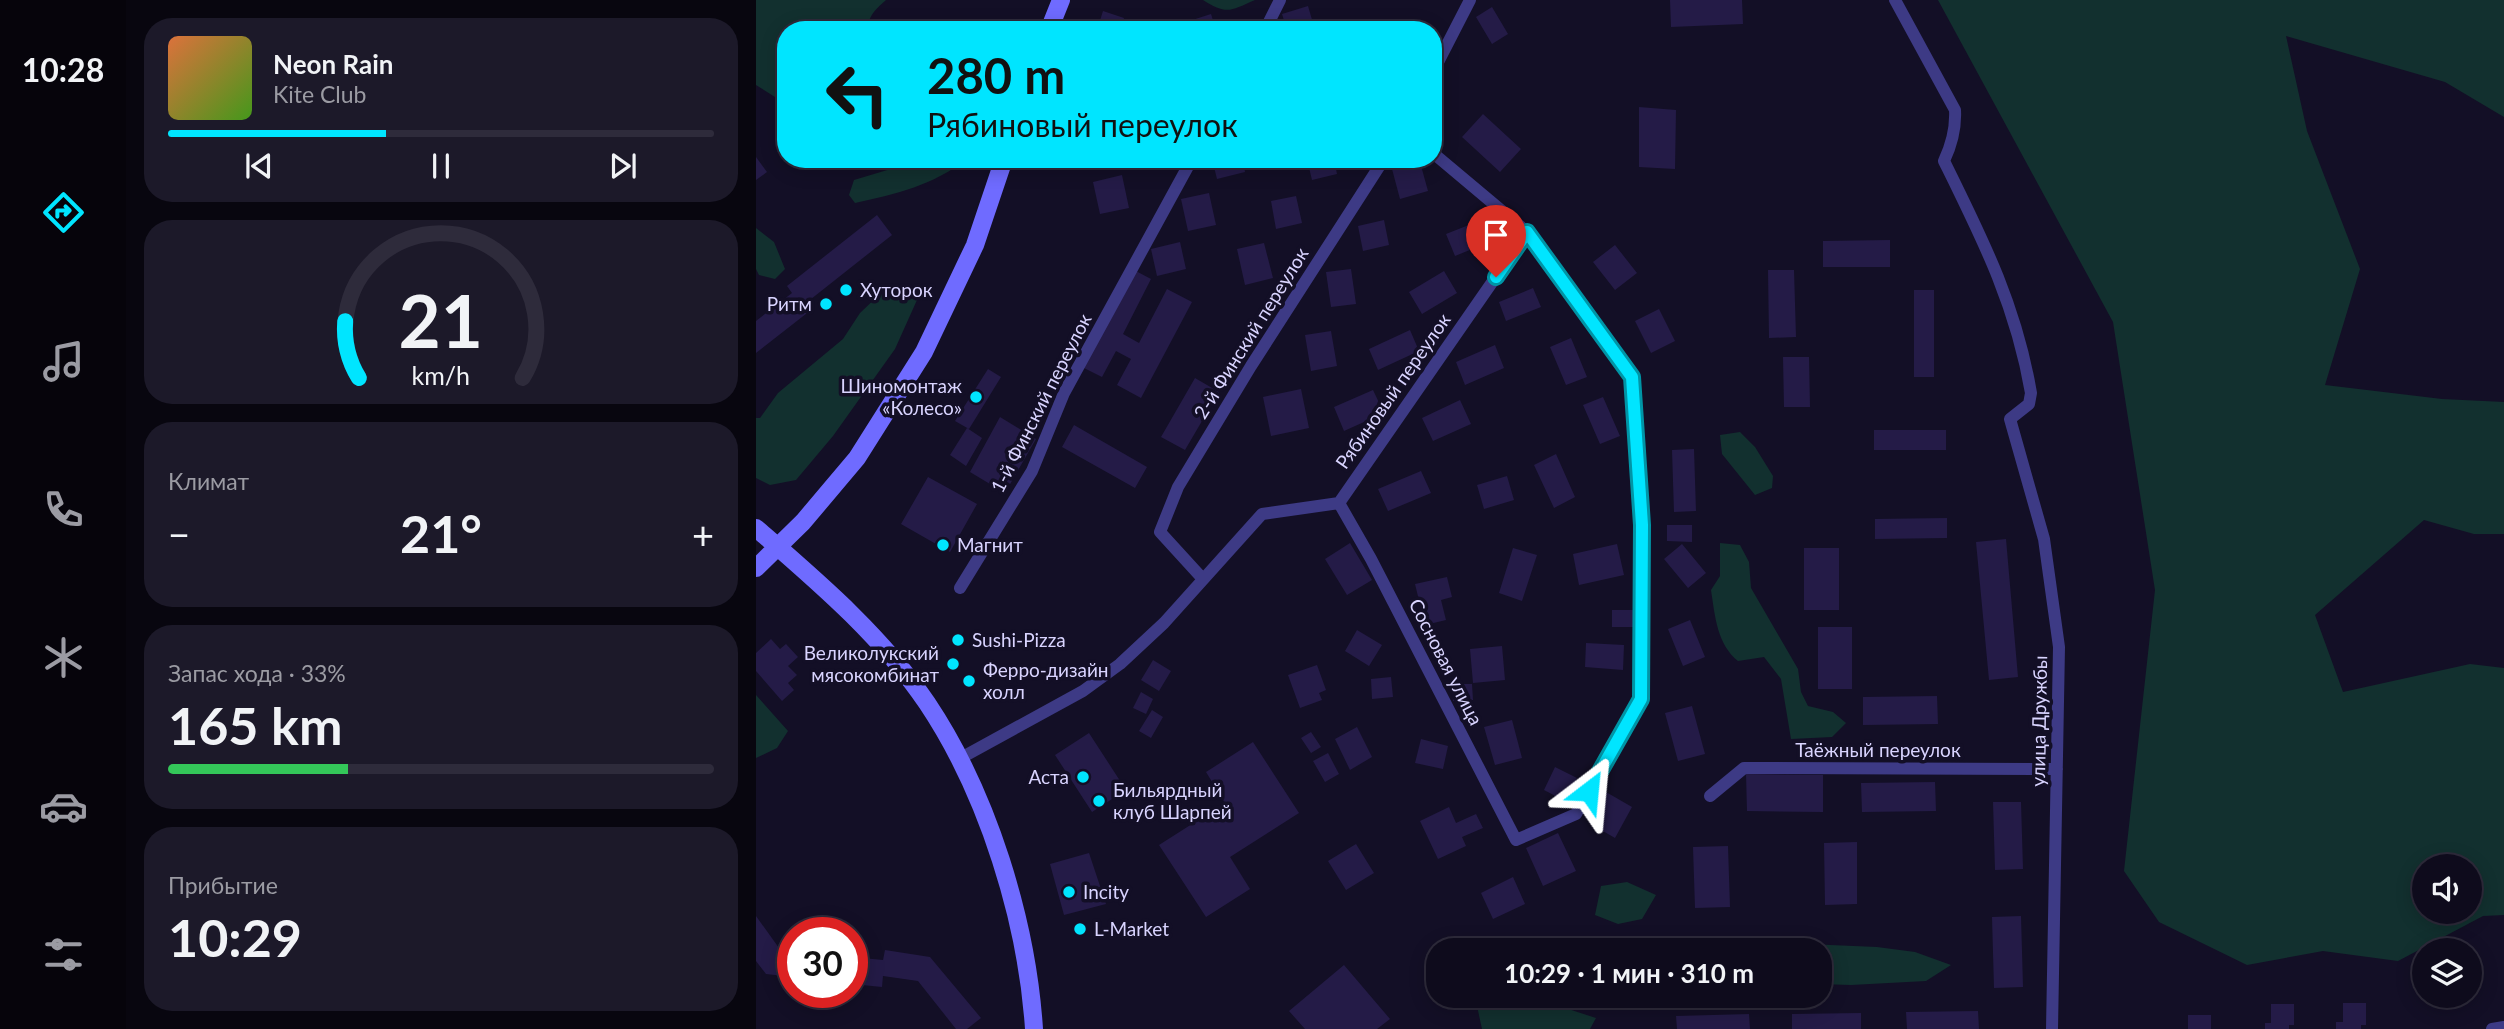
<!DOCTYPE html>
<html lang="ru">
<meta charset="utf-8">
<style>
:root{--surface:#0e0b1c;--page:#1c1929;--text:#f1f3f6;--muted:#9b9ba3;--line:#2e2b3b;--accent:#00e5ff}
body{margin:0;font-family:Lato,sans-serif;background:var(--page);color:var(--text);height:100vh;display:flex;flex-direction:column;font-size:26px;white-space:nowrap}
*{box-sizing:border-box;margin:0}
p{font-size:23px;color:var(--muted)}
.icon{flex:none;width:38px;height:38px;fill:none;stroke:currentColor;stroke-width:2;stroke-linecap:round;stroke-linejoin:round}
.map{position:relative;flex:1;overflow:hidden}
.sheet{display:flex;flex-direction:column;gap:18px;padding:18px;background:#08060f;width:630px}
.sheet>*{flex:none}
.guide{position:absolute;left:21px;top:21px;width:665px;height:147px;border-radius:28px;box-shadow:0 4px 18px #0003,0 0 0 2px var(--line);background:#00e5ff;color:#111;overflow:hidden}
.fabs{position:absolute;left:1656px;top:854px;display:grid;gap:14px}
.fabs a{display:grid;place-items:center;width:70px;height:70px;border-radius:50%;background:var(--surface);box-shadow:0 4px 18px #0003,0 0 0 2px var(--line);font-size:35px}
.speed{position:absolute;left:21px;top:917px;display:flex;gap:14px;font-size:35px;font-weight:700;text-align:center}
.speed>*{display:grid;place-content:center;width:91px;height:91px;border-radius:50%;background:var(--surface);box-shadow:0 4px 18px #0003,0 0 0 2px var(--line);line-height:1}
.speed .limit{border:10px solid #d22;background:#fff;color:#111}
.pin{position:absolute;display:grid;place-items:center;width:60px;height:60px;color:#fff;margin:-72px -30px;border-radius:50% 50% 50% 0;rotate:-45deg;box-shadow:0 0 7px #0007}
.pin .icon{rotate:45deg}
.me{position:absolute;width:77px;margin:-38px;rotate:29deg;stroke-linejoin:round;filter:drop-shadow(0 0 5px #0008)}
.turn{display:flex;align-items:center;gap:24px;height:147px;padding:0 35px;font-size:32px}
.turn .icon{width:91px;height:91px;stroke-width:2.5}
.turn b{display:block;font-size:49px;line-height:60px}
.big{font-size:52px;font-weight:700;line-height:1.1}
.sheet .card{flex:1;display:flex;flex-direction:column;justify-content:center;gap:10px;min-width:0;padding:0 24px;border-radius:28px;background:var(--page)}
.sheet .dial{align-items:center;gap:0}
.dial svg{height:182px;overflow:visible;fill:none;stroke:var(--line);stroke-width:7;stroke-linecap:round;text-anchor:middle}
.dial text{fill:var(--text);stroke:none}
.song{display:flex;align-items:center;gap:21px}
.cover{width:84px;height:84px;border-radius:10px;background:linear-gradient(135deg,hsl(20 70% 55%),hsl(100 70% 35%))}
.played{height:7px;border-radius:4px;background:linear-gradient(90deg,var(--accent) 40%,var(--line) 40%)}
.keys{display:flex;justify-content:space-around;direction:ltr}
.heat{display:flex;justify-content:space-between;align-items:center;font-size:38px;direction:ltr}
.charge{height:10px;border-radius:5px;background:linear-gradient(90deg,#34c759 33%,var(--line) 0)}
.trip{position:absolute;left:670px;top:938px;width:406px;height:70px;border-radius:28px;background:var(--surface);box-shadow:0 4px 18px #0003,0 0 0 2px var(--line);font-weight:700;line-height:70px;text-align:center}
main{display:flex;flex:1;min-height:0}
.dock{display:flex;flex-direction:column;width:126px;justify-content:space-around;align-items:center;background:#06040b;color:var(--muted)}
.dock .icon{width:49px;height:49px}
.dock .current{color:var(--accent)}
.dock b{font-size:32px;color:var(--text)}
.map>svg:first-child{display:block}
.green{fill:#12302f;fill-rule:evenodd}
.building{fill:#241b47}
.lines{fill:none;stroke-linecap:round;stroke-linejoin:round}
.street{stroke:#3d3a85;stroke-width:12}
.secondary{stroke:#6f6bff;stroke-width:18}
.route-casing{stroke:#0095a6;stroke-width:18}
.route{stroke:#00e5ff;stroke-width:12}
.poi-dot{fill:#00e5ff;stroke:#130f26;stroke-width:2.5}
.labels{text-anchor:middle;stroke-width:7;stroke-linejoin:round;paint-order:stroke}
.poi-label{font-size:19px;fill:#d9d4ff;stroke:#130f26;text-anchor:start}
.street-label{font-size:19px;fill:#d9d4ff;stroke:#130f26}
</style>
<main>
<nav class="dock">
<b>10:28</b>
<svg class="icon current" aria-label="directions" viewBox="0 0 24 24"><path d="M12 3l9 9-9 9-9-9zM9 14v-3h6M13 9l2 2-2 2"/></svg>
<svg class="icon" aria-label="music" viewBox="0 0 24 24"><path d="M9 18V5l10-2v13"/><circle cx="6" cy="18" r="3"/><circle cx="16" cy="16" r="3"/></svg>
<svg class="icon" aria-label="phone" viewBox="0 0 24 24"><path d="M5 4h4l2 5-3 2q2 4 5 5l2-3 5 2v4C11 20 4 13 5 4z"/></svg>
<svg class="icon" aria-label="climate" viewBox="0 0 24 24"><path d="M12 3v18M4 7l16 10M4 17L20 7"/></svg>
<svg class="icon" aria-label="car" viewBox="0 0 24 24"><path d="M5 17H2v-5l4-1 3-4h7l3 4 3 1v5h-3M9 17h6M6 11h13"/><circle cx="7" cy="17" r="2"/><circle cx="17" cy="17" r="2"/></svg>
<svg class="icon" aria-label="filters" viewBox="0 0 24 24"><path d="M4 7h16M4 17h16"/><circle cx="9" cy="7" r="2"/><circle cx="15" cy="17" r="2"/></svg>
</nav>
<section class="sheet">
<div class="card">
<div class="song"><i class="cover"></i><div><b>Neon Rain</b><p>Kite Club</p></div></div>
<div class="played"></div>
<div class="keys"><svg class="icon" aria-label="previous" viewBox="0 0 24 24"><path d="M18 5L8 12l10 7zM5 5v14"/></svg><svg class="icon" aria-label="pause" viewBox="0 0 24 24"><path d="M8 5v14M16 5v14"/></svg><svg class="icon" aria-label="next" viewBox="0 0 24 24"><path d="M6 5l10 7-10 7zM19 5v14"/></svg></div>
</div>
<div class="card dial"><svg viewBox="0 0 100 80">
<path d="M14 69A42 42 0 1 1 86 69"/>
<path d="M14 69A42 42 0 0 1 8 44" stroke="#00e5ff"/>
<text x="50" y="56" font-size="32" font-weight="700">21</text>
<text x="50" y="72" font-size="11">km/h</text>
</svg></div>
<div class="card"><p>Климат</p>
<div class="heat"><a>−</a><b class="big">21°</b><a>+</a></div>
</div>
<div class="card"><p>Запас хода · 33%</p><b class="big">165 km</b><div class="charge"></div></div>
<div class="card"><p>Прибытие</p><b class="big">10:29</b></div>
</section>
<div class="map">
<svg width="1748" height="1029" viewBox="0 0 1748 1029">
<rect width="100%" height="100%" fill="#130f26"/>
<path class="green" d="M0,0h130c-9,8 -20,17 -17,30h-83v69h-8l-22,-14z
M447,0h52c-25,11 -28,15 -52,0z
M1182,0h566v117l-59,-35 -159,-46 21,95 53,138 -35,116 117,14 62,3v132h-30l-50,-14 -109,95 28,77 127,-28 34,4v247l-21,1 -85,45 -75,-10 -76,14 -88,-43 -35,-51 31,-281 -42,-268zM1668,866h45v46h-45z
M150,159h61c-34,26 -70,35 -112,44l-6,-8 5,-15 50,-15z
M0,228l18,14 11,27 -10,10 -16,-4 -3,-6z
M153,291l8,9 -22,49 -62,87 -37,44 -26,5 -14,-7v-60h4l18,-25 65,-54 17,-26 21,-20z
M984,432l15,15 18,29 -1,12 -17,7 -33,-41 -2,-19z
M964,543l20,2 9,17 2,26 47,81 3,23 7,14 25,6 13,11 -14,14 -41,2 -10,-60 -17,-22 -26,4c-21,-17 -23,-45 -27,-71l9,-14z
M0,695l32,36 -11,17 -21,10z
M871,882l29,13 -14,24 -24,5 -23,-9 6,-29z
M1028,943l93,4 38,5 36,13 -25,16 -75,4 -31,-1v-34h-86l13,-4z
M740,997l66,10 34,11 -6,11h-108l-5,-23z"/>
<path class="building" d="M914,0h72l1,24 -72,3z
M552,6l7,24h-28l-5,-16z
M736,7l16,27 -16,10 -16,-27z
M347,11l21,7 -4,12h-23z
M455,14l5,16h-34l-2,-6z
M883,107l37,3 -1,59 -36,-2z
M727,114l38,35 -21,23 -38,-35z
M0,157l11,15 -11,8z
M53,159h21l-13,11z
M456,159h31l2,13 -28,7z
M551,159h27l3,15 -25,6z
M664,162l8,29 -28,8 -8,-30z
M366,175l7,33 -29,6 -7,-32z
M453,193l7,32 -28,6 -7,-32z
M540,196l6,27 -26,6 -5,-28z
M121,215l15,20 -86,68 5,7 -55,43v-32l36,-28 -5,-7z
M728,219l8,22 -37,15 -9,-22z
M628,220l5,25 -26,6 -5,-25z
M1134,240v27h-67v-26z
M424,242l6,27 -29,7 -6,-27z
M508,243l9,35 -28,7 -8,-36z
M859,245l22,28 -22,17 -22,-28z
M595,269l5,35 -25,3 -5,-35z
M378,270l17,9 -28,55 16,9 28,-54 25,13 -51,96 -24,-13 14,-26 -15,-8 -14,26 -20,-10z
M1012,270h26l2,67 -27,1z
M688,271l13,22 -35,21 -13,-22z
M777,288l8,19 -35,14 -7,-19z
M1158,290h20v87h-20z
M903,309l16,32 -24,12 -16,-32z
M654,330l9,21 -41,19 -9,-21z
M575,331l6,35 -26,5 -6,-36z
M815,338l16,39 -21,8 -16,-38z
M739,345l9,23 -39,17 -9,-23z
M1027,357h26l1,50h-26z
M232,369l13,8 -32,52 -14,-8z
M439,378l24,14 -34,58 -24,-13z
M545,389l8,39 -38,8 -8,-39z
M617,390l11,23 -40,18 -10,-24z
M847,397l17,39 -20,8 -17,-39z
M704,400l11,24 -38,17 -11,-23z
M244,417l36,22 -31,54 -35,-21z
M318,425l73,42 -12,21 -73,-41z
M211,428l15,10 -16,28 -16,-11z
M1118,430h72v20h-72z
M938,449l2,62 -22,1 -2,-62z
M800,454l19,43 -21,11 -20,-43z
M665,471l10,22 -43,18 -10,-22z
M751,476l7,24 -30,9 -7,-24z
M172,477l49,27 -27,48 -49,-28z
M1191,518v20l-72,1v-20z
M911,525h25v17l-25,-1z
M1250,539l12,138 -29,3 -13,-138z
M594,543l22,37 -25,15 -22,-36z
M861,544l7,31 -45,10 -6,-31z
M926,544l24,29 -18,15 -24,-29z
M757,548l24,7 -15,46 -23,-8z
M1048,548h35v62h-35z
M691,577l5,20 -11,3 5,20 -21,5 -10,-41z
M856,610h21l1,17h-22z
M934,620l15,37 -22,9 -15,-37z
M1062,627h34v62h-34z
M601,630l25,15 -13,21 -24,-15z
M15,639l9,10 6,-5 12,13 -10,9 9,9 -9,8 6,7 -12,11 -26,-30v-18z
M830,643l38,2 -1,25 -38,-3z
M746,646l3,34 -32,3 -3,-34z
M397,660l18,11 -12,20 -18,-11z
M561,665l9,25 -7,3 3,7 -22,8 -12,-33z
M635,677l2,20 -21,2 -1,-20z
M696,684h20l1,16 -20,1z
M385,692l12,7 -7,15 -13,-6z
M1181,696l1,28 -75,1v-28z
M936,706l13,48 -27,7 -13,-48z
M396,710l11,7 -12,21 -12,-7z
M756,720l10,38 -27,7 -11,-38z
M601,727l15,30 -22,13 -15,-31z
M555,732l10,15 -10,6 -10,-15z
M333,733l37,57 -34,22 -37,-57z
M665,739l27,7 -5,23 -28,-6z
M497,742l46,71 -69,44 20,32 -44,28 -47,-72 66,-42 -19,-31z
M572,753l11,21 -14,8 -12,-21z
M799,767l22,11 -12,23 -21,-11z
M990,774l77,1v37l-76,-1z
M1179,782l1,29 -74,1 -1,-29z
M850,792l26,15 -17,31 -26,-15z
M1237,802h28l2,67 -28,1z
M693,807l7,16 20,-9 7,14 -21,9 4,9 -28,13 -18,-38z
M802,833l18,38 -33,15 -17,-38z
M1101,842v62l-32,1 -1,-62z
M600,844l18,29 -28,17 -18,-29z
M972,846l2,61 -35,1 -2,-61z
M333,853l17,51 -42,11 -14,-51z
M757,877l12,27 -32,15 -12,-26z
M0,916l23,32 14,2v27l-27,-3 -10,-13z
M1265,916l2,71 -29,1 -2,-71z
M129,950l45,7 51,61 -14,11h-11l-38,-48 -35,-5 -1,11 -30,-3v-27l31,3z
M588,965l46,54 -13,10h-72l-16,-18z
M1587,1003h23v22h-5v4h-25v-7h7z
M1515,1004h23v21h-5v4h-24v-6h6z
M1222,1011l1,18h-72l-1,-17z
M1105,1013v16h-69v-15z
M993,1014l1,15h-73l-1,-13z
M1432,1015h23v14h-23z"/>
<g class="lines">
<path class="street" d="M1139,0l60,110c1,18 -3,34 -11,51 39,79 72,144 87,232l-2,11 -19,15 34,120 15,108 -7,382
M509,30l15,-30
M677,72l37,-72
M583,503l32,56 145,281 60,-26 65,-115 1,-174 -11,-148 -104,-145 -94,-79
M583,503l188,-271
M446,578l-42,-46 18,-45 73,-121 133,-207
M204,588l72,-117 32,-78 128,-234
M203,759l124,-68 37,-27 44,-41 98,-109 77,-11
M954,796l34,-28 313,1
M1736,1029l12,-2"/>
<path class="secondary" d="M293,30l12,-30
M0,528c61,53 125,107 171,175 61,91 100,218 107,326
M0,568l47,-46 54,-64 67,-106 51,-107 29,-86"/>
</g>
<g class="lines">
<g class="route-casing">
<path id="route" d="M740,277l31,-45 105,145 10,148 -1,174 -52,92"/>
</g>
<use href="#route" class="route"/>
</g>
<g class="poi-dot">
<circle cx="90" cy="290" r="7"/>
<circle cx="70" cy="304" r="7"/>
<circle cx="220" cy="397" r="7"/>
<circle cx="187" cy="545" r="7"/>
<circle cx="202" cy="640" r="7"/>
<circle cx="197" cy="664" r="7"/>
<circle cx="213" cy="681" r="7"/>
<circle cx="327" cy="777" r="7"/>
<circle cx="343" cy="801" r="7"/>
<circle cx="313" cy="892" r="7"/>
<circle cx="324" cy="929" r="7"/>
</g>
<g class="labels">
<g class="poi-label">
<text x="104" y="297">Хуторок</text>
<text x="56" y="311" text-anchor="end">Ритм</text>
<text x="206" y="393" text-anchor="end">Шиномонтаж<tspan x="206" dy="22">«Колесо»</tspan></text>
<text x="201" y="552">Магнит</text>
<text x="216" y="647">Sushi-Pizza</text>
<text x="183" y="660" text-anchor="end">Великолукский<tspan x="183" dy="22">мясокомбинат</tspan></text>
<text x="227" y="677">Ферро-дизайн<tspan x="227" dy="22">холл</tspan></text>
<text x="313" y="784" text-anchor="end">Аста</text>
<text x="357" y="797">Бильярдный<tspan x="357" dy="22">клуб Шарпей</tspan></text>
<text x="327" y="899">Incity</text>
<text x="338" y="936">L-Market</text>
</g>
<g class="street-label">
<text transform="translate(495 333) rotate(-58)" y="7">2-й Финский переулок</text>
<text transform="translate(637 391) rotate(-55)" y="7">Рябиновый переулок</text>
<text transform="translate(285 403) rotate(-63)" y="7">1-й Финский переулок</text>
<text transform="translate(690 662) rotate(63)" y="7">Сосновая улица</text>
<text transform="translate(1283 721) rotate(-89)" y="7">улица Дружбы</text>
<text x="1122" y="757">Таёжный переулок</text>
</g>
</g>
</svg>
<div class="fabs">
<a><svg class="icon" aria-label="sound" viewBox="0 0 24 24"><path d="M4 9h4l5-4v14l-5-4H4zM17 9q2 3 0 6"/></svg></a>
<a><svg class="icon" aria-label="layers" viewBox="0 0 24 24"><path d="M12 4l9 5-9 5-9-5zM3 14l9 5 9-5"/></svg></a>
</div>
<div class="speed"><div class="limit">30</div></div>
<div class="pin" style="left:740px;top:277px;background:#d93025"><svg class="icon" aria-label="arrive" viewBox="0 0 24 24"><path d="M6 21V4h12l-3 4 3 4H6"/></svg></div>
<svg class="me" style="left:833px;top:791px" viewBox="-20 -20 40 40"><path d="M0-17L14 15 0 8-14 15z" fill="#00e5ff" stroke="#fff" stroke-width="4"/></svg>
<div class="trip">10:29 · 1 мин · 310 m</div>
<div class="guide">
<div class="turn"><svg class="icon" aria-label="left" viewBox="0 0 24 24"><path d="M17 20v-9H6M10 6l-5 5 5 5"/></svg><div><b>280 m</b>Рябиновый переулок</div></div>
</div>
</div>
</main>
